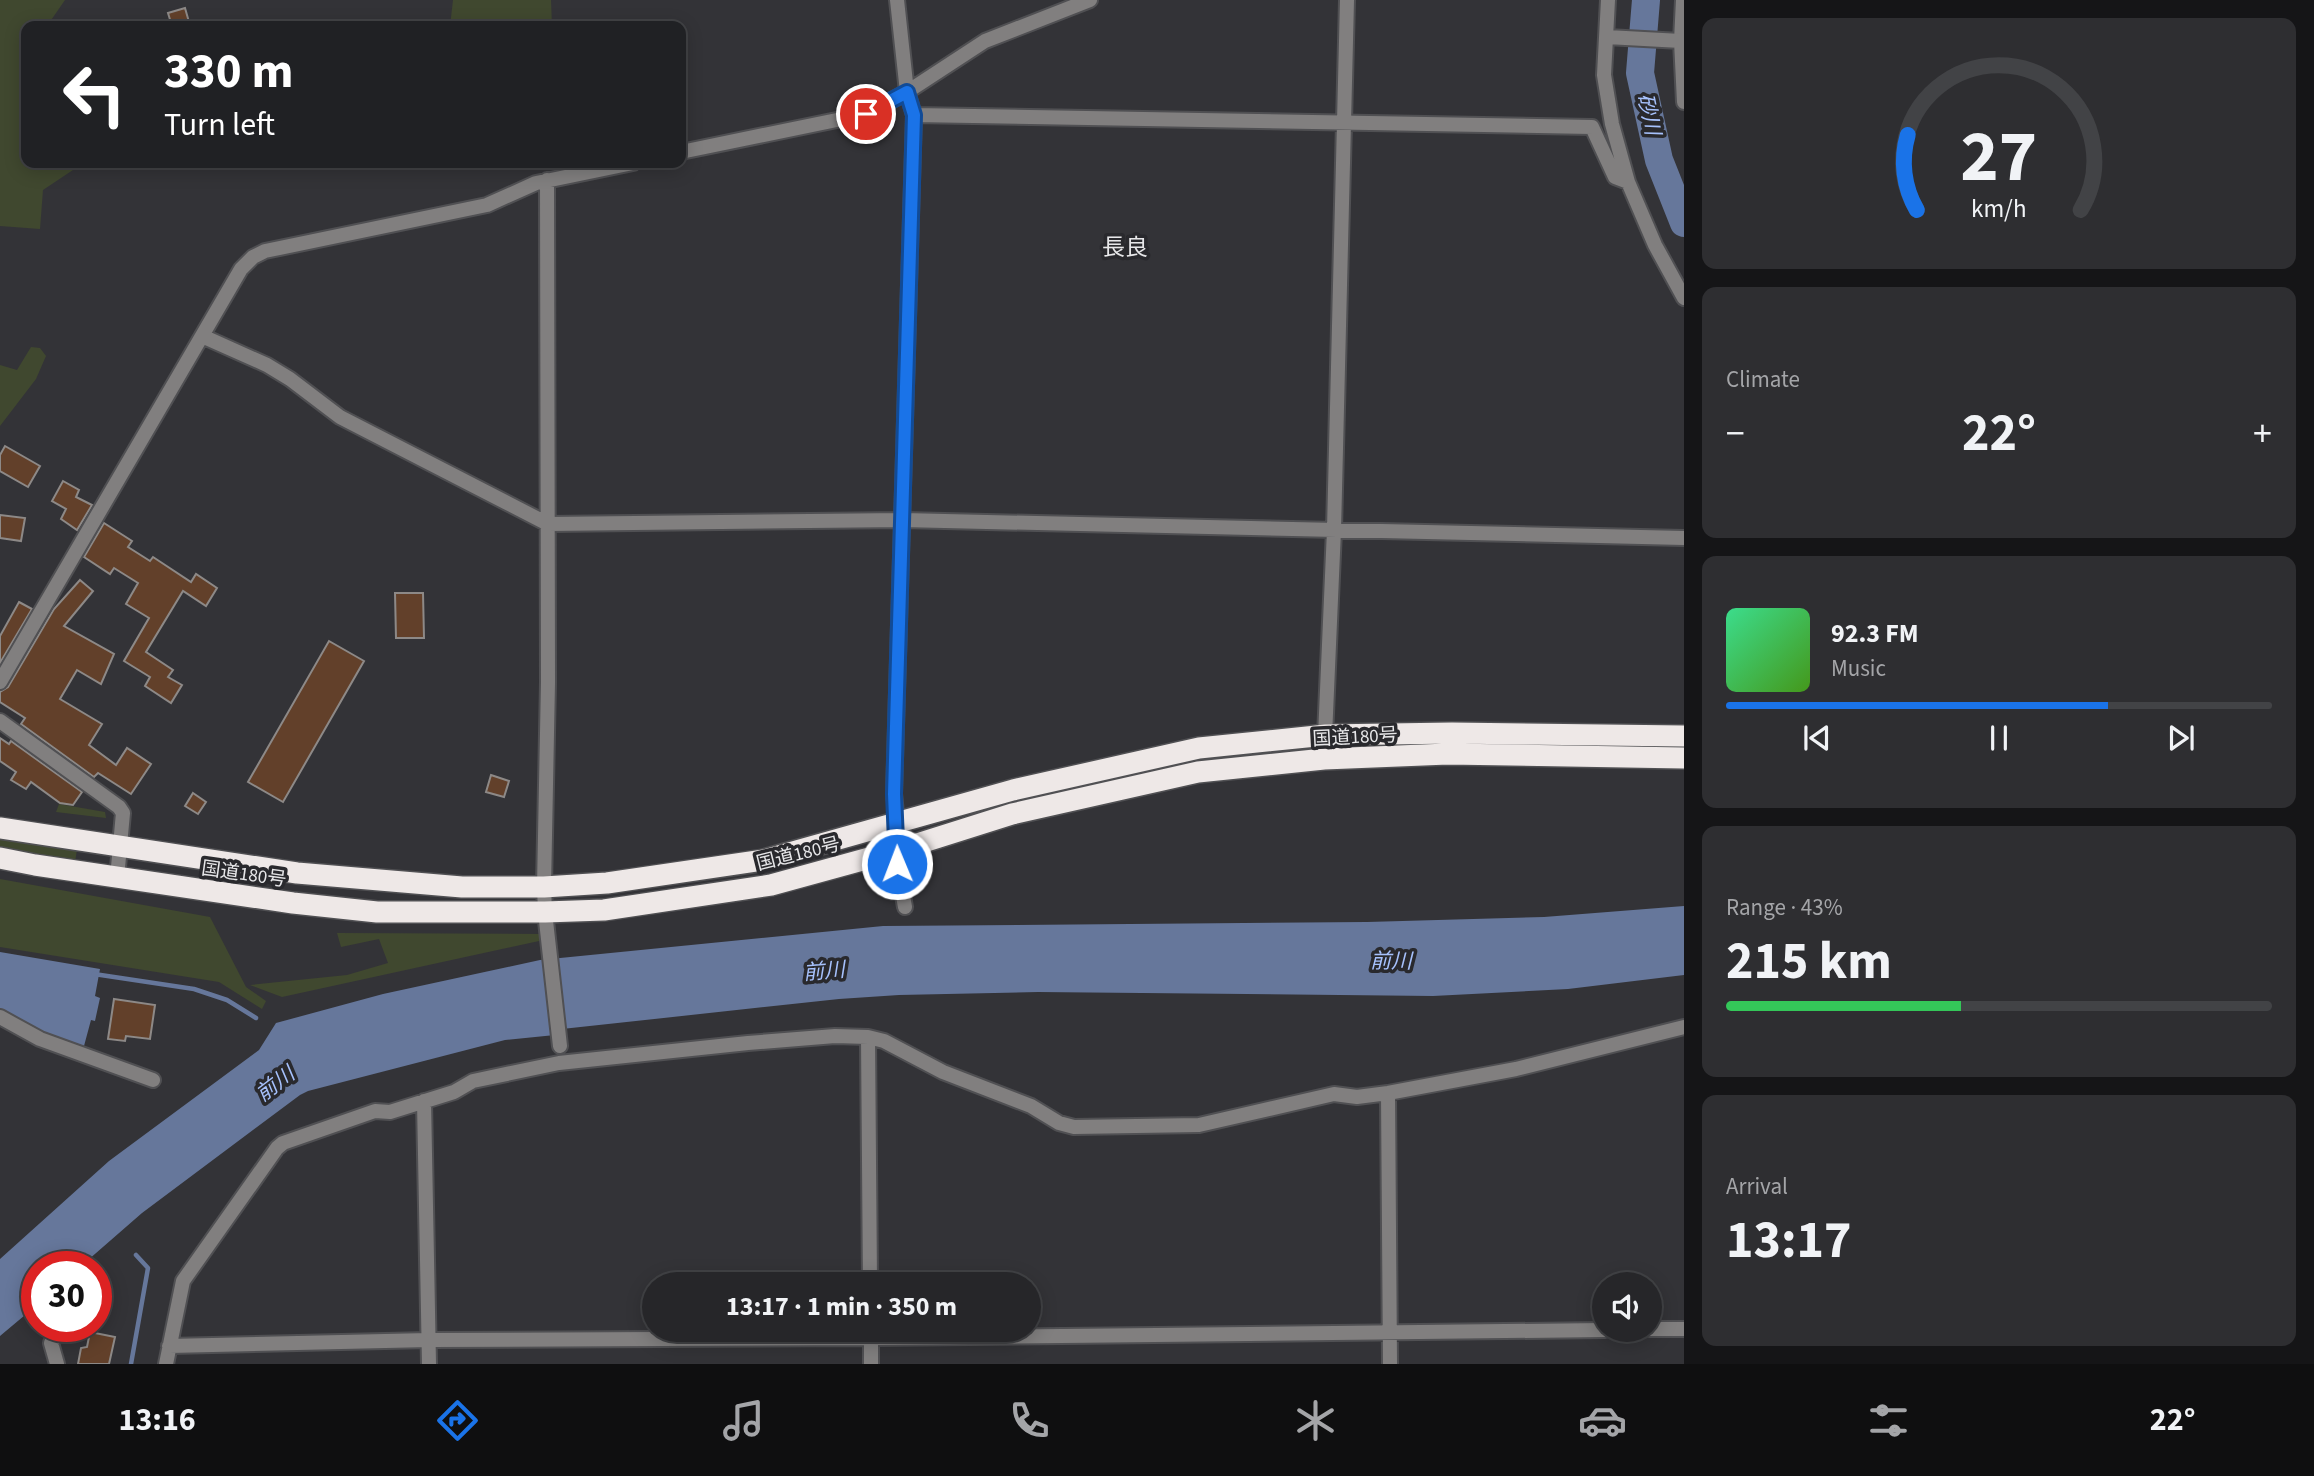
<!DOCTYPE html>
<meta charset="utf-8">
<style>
:root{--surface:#262629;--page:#2e2e31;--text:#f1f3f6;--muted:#a4a5a8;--line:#424346;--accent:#1a73e8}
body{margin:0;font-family:"Source Sans 3","Noto Sans JP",sans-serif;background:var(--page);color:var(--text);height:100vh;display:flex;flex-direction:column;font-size:26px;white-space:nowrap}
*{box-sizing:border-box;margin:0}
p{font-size:23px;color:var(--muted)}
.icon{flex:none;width:38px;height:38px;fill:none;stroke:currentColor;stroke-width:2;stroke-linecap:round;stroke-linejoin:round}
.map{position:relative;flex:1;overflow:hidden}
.details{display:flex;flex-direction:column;gap:18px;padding:18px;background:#151517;width:630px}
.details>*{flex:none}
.hud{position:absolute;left:21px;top:21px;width:665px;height:147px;border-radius:14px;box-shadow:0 4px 18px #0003,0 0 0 2px var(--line);background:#202124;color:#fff;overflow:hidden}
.buttons{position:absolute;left:1592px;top:1272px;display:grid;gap:14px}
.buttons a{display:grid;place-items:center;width:70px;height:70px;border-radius:50%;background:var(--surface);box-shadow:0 4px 18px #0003,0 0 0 2px var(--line);font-size:35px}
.speed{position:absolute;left:21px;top:1251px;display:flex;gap:14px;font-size:35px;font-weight:700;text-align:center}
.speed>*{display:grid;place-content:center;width:91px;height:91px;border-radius:50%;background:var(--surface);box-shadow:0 4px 18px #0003,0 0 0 2px var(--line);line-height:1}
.speed .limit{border:10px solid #d22;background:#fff;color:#111}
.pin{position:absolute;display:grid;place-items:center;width:60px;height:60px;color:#fff;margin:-30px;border:4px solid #fff;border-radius:50%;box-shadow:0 2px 7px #0007}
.me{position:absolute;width:77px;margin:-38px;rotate:359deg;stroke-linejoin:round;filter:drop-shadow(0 0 5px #0008)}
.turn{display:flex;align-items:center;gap:24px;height:147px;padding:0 28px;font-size:32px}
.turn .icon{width:91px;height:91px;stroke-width:2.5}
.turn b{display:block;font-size:49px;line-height:60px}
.big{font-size:52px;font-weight:700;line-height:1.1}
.details .tile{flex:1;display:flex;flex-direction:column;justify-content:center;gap:10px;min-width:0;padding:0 24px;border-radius:14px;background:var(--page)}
.details .dial{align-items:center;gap:0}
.dial svg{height:182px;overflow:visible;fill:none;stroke:var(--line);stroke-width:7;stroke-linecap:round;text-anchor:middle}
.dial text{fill:var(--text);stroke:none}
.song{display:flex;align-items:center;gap:21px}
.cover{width:84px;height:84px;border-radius:10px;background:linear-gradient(135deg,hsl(150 70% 55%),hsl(100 70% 35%))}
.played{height:7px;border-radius:4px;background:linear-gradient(90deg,var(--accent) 70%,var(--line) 70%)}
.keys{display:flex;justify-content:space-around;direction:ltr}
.heat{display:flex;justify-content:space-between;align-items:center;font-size:38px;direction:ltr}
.charge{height:10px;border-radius:5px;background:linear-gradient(90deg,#34c759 43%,var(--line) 0)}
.trip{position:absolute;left:642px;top:1272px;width:399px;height:70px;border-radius:35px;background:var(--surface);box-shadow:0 4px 18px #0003,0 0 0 2px var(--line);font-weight:700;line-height:70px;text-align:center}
.tabs{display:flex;height:112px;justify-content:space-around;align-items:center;background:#0f0f10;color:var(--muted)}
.tabs .icon{width:49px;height:49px}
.tabs .current{color:var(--accent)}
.tabs b{font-size:32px;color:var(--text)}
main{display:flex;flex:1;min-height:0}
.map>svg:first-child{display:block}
.green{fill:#40482f}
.water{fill:#66779b}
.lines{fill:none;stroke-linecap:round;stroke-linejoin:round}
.stream{stroke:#66779b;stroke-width:4.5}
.river{stroke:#66779b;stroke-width:28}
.building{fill:#62402a;stroke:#8d8987;stroke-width:2}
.street-casing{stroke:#505053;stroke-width:18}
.highway-casing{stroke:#505053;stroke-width:24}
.street{stroke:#817f7f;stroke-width:14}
.highway{stroke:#eee8e7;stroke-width:21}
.route-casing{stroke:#114b97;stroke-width:18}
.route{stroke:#1a73e8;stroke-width:12}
.labels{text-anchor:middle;stroke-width:7;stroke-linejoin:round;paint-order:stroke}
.street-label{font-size:19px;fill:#e7e7e9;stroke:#29292d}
.water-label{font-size:21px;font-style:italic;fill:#a6c1fc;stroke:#29292d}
.quarter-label{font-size:23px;fill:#e7e7e9;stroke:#29292d}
</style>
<main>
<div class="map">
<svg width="1684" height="1364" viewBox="0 0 1684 1364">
<rect width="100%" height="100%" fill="#333337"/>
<path class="green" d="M0,0h65l-18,26h-21v137h50v5l-33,22 -3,39 -40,-3z
M453,0h98l1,26h-102z
M31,347l9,1 6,8 -10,23 -36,47v-61l17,5z
M59,804l46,8 1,6 -50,-6z
M0,839l77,10 -2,14 -75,-14z
M0,879l210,38 36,70 20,14 -4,8 -43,-27 -219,-35z
M337,933l206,1 -4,7 -257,56 -32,-12 97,-10 41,-12 -9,-24 -38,8z"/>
<path class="water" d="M1684,906v69l-116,14 -135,7 -395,-4 -139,3 -60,4 -277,30 -7,6 -50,5 -197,51 -8,4 -158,118 -62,54h-43v38l-37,31v-77l109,-98 150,-111 17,-27 107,-29 157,-34 343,-34 484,-4 177,-5z
M0,952l100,17 -5,27 5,2 -5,23 -4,-1 -7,26 -41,-14 -43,-24z"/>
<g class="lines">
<path class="stream" d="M94,974l100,15 33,11 29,18
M131,1364l17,-96 -12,-13"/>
<path class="river" d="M1646,0l-6,73 19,87 25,63"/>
</g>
<path class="building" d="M185,8l4,14 -17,4 -4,-13z
M5,446l35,20 -12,21 -28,-16v-16z
M63,481l16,9 -3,7 16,8 -15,25 -16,-11 5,-10 -14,-8z
M0,515l25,3 -4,23 -21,-3z
M104,523l28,18 -4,6 22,14 3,-4 38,25 5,-8 21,14 -11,18 -23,-15 -37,61 27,18 -5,7 14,8 -11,18 -26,-17 5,-9 -26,-16 25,-43 -23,-14 12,-21 -24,-15 -4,6 -26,-17z
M80,580l13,11 -29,35 50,28 -13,30 -24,-14 -17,29 42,25 -13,21 27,20 11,-17 24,16 -20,30 -33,-21 -4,4 -73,-53 4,-6 -25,-16v-10l8,-5 46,-78z
M395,593h28l1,45h-28z
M19,602l13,7 -32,54v-27z
M329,641l35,20 -81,141 -35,-20z
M0,738l9,6 2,-3 71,51 -9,13 -13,-2 -29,-21 -5,7 -15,-9 5,-8 -16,-11z
M491,775l18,6 -5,16 -18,-5z
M193,793l13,9 -8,12 -13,-8z
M114,999l41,6 -5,34 -24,-3 -1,5 -17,-2z
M90,1332l25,5 -6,27h-31l3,-16 6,-1z"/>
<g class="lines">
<g class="street-casing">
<path id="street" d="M897,0l10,92 7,23 -20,679 3,29 -2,28 10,56
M1608,0l-4,75 8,49 16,58 27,63 29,53
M1683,0l-2,41 3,61
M1607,37l74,4
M914,115l678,12 23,50 13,5
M681,152l185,-38 41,-22 78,-51 105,-41
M547,180l1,502 -4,205 1,25 15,134
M202,336l65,29 23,14 50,38 208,107 355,-4 781,18
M0,682l241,-413 12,-12 12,-6 222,-46 49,-22 97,-20
M0,721l119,86 4,6 -6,65
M1324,759l10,-229 13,-530
M0,1017l40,22 113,41
M868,1037l2,247
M1388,1093l2,271
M424,1101l5,263
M1650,1329h34
M871,1331v33
M169,1346l260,-6 442,-2 734,-8
M57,1364l-6,-21 12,-17
M166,1364l17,-83 94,-133 6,-5 92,-32 15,1 64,-20 19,-11 86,-18 189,-20 87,-7 33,1 16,4 59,31 88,34 28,17 15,4 125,-2 135,-31 23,3 31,-4 128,-24 168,-42"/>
</g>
<g class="highway-casing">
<path id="highway" d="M0,828l297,45 165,14h82l63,-4 157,-23 249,-70 186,-42 127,-13 126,-2 232,3
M0,858l35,7 258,38 84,9h168l59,-2 167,-25 124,-34 117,-37 186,-42 126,-13 124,-5 236,4"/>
</g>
<use href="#street" class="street"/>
<use href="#highway" class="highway"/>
</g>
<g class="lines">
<g class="route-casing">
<path id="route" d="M866,114l41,-22 7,23 -20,679 3,70"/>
</g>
<use href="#route" class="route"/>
</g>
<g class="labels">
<g class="street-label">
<text transform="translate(1355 736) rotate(-3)" y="7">国道180号</text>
<text transform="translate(798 853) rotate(-14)" y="7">国道180号</text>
<text transform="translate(244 873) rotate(8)" y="7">国道180号</text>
</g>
<g class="water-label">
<text transform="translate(1649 114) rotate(78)" y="7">砂川</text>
<text x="1391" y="968">前川</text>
<text transform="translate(824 971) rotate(-5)" y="7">前川</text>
<text transform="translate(275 1084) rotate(-37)" y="7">前川</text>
</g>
<g class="quarter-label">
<text x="1125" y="255">長良</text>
</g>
</g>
</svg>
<div class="buttons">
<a><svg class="icon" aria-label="sound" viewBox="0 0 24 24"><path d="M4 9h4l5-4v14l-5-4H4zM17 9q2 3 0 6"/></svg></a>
</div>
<div class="speed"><div class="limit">30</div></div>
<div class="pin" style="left:866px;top:114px;background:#d93025"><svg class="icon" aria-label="arrive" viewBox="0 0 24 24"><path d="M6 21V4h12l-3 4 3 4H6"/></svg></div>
<svg class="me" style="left:897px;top:864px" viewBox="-20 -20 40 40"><circle r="17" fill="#1a73e8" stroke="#fff" stroke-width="3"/><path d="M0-11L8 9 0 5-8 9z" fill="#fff"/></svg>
<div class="trip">13:17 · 1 min · 350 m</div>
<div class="hud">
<div class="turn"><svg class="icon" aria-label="left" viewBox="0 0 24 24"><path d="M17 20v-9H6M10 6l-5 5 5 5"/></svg><div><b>330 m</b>Turn left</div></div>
</div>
</div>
<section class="details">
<div class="tile dial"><svg viewBox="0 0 100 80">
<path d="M14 69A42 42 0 1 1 86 69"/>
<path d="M14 69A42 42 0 0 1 10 36" stroke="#1a73e8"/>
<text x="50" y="56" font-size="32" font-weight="700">27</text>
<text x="50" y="72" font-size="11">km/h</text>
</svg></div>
<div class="tile"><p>Climate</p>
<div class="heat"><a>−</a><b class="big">22°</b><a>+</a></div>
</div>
<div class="tile">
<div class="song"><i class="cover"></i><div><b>92.3 FM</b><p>Music</p></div></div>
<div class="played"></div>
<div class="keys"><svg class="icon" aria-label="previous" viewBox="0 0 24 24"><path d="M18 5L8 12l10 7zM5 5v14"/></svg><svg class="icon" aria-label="pause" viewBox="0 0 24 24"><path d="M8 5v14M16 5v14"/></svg><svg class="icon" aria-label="next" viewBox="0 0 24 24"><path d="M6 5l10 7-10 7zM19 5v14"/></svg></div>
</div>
<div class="tile"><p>Range · 43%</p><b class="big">215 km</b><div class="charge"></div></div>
<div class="tile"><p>Arrival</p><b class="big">13:17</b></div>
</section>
</main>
<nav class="tabs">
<b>13:16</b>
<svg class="icon current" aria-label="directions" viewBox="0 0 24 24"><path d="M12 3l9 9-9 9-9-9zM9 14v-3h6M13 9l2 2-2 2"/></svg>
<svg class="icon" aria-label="music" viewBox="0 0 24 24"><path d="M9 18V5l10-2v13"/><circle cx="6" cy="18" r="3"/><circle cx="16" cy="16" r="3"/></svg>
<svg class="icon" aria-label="phone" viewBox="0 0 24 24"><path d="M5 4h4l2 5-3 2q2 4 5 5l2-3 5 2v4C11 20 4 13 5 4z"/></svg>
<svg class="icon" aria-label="climate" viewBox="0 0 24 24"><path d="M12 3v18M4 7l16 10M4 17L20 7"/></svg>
<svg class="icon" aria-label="car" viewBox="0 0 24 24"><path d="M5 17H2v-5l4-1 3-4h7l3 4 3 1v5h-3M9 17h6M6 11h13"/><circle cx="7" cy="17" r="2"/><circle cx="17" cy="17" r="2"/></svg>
<svg class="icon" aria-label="filters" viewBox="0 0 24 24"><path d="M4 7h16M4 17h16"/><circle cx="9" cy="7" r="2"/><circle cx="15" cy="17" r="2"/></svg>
<b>22°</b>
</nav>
